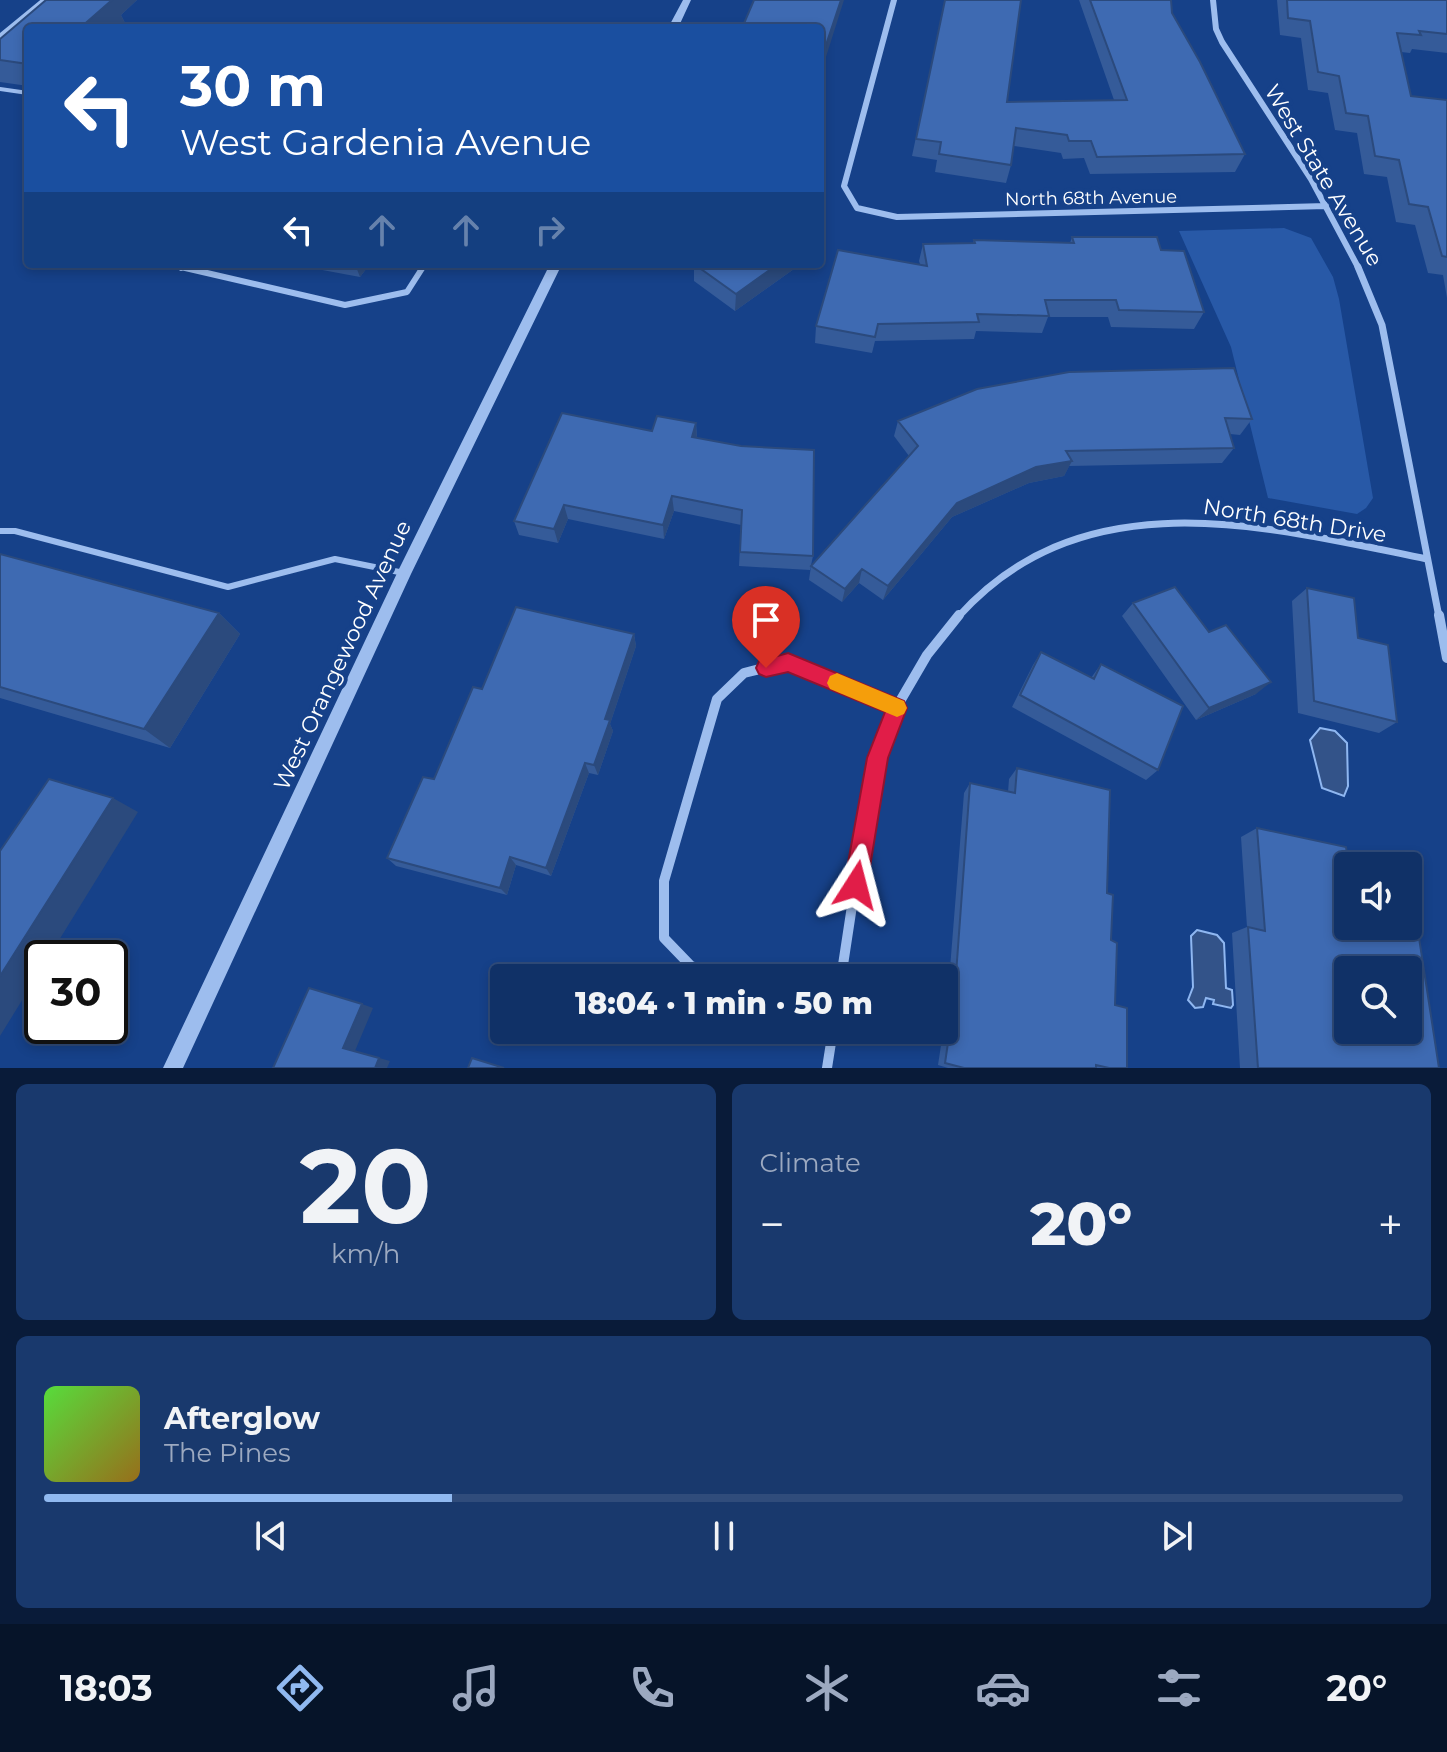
<!DOCTYPE html>
<meta charset="utf-8">
<style>
:root{--surface:#103167;--page:#19396d;--text:#f1f3f6;--muted:#9ca9c0;--line:#304c7b;--accent:#90b9f0}
body{margin:0;font-family:Montserrat,sans-serif;background:var(--page);color:var(--text);height:100vh;display:flex;flex-direction:column;font-size:30px;white-space:nowrap}
*{box-sizing:border-box;margin:0}
p{font-size:26px;color:var(--muted)}
.icon{flex:none;width:44px;height:44px;fill:none;stroke:currentColor;stroke-width:2;stroke-linecap:round;stroke-linejoin:round}
.map{position:relative;height:1068px;overflow:hidden}
.details{display:flex;flex-direction:column;gap:16px;padding:16px;background:#091b39;flex:1}
.details>*{flex:none}
.guide{position:absolute;left:24px;top:24px;width:800px;height:244px;border-radius:8px;box-shadow:0 4px 12px #0003,0 0 0 2px var(--line);background:#1a4fa0;color:#fff;overflow:hidden}
.controls{position:absolute;left:1334px;top:852px;display:grid;gap:16px}
.controls a{display:grid;place-items:center;width:88px;height:88px;border-radius:8px;background:var(--surface);box-shadow:0 4px 12px #0003,0 0 0 2px var(--line);font-size:40px}
.speed{position:absolute;left:24px;top:940px;display:flex;gap:16px;font-size:40px;font-weight:700;text-align:center}
.speed>*{display:grid;place-content:center;width:104px;height:104px;border-radius:50%;background:var(--surface);box-shadow:0 4px 12px #0003,0 0 0 2px var(--line);line-height:1}
.speed .limit{border:4px solid #111;border-radius:12px;background:#fff;color:#111}
.pin{position:absolute;display:grid;place-items:center;width:68px;height:68px;color:#fff;margin:-82px -34px;border-radius:50% 50% 50% 0;rotate:-45deg;box-shadow:0 0 8px #0007}
.pin .icon{rotate:45deg}
.me{position:absolute;width:88px;margin:-44px;rotate:9deg;stroke-linejoin:round;filter:drop-shadow(0 0 6px #0008)}
.turn{display:flex;align-items:center;gap:28px;height:168px;padding:0 24px;font-size:36px}
.turn .icon{width:104px;height:104px;stroke-width:2.5}
.turn b{display:block;font-size:56px;line-height:68px}
.lanes{display:flex;align-items:center;height:76px;padding:0 24px;background:#0003;justify-content:center;gap:40px;direction:ltr}
.lanes .off{opacity:.35}
.big{font-size:60px;font-weight:800;line-height:1.1}
.details .widget{flex:1;display:flex;flex-direction:column;justify-content:center;gap:12px;min-width:0;padding:0 28px;border-radius:12px;background:var(--page)}
.details .dial{align-items:center;gap:0}
.dial b{font-size:104px;line-height:1}
.song{display:flex;align-items:center;gap:24px}
.cover{width:96px;height:96px;border-radius:12px;background:linear-gradient(135deg,hsl(110 70% 55%),hsl(40 70% 35%))}
.played{height:8px;border-radius:4px;background:linear-gradient(90deg,var(--accent) 30%,var(--line) 30%)}
.keys{display:flex;justify-content:space-around;direction:ltr}
.heat{display:flex;justify-content:space-between;align-items:center;font-size:44px;direction:ltr}
.details .tiles{flex:1;display:grid;gap:16px;grid-template-columns:1fr 1fr}
.widget:last-child{grid-column:span 2}
.trip{position:absolute;left:490px;top:964px;width:468px;height:80px;border-radius:8px;background:var(--surface);box-shadow:0 4px 12px #0003,0 0 0 2px var(--line);font-weight:800;line-height:80px;text-align:center}
.tabs{display:flex;height:128px;justify-content:space-around;align-items:center;background:#061429;color:var(--muted)}
.tabs .icon{width:56px;height:56px}
.tabs .active{color:var(--accent)}
.tabs b{font-size:36px;color:var(--text)}
.map>svg:first-child{display:block}
.green{fill:#2859a7}
.water{fill:#335389;stroke:#8fb7f1;stroke-width:2}
.lines{fill:none;stroke-linecap:round;stroke-linejoin:round}
.service-far1{stroke:#9dbdee;stroke-width:4}
.service{stroke:#9dbdee;stroke-width:6}
.minor-far2{stroke:#9dbdee;stroke-width:6}
.minor-far1{stroke:#9dbdee;stroke-width:7}
.minor{stroke:#9dbdee;stroke-width:10}
.tertiary{fill:#9dbdee;fill-rule:evenodd}
.wall{fill:#355b99}
.shaded-wall{fill:#2b4a7d}
.building{fill:#3e6ab2;stroke:#2b4a7d;stroke-width:2;fill-rule:evenodd}
.route{fill:#e11d48;stroke:#92132f;stroke-width:2}
.slow{fill:#f59e0b}
.labels{text-anchor:middle;stroke-width:8;stroke-linejoin:round;paint-order:stroke}
.far-street-label{font-size:18px;fill:#fff;stroke:#164189}
.street-label{font-size:22px;fill:#fff;stroke:#164189}
</style>
<div class="map">
<svg width="1447" height="1068" viewBox="0 0 1447 1068">
<rect width="100%" height="100%" fill="#164189"/>
<path class="green" d="M1284,228l27,10 22,39 6,22 34,199 -7,10 -9,6 -89,-16 -37,-151 -52,-116z"/>
<path class="water" d="M1320,728l15,3 12,12 1,43 -4,10 -22,-8 -12,-48z
M1197,930l20,5 7,8 2,45 6,2 1,15 -2,3 -18,-4 1,-4 -8,-2 -3,9 -8,1 -7,-8 5,-13 -2,-51z"/>
<g class="lines">
<path class="service-far1" d="M0,89l28,4
M180,264l1,5
M422,269l3,-5"/>
<path class="service" d="M181,267l164,38 62,-13 16,-25
M0,531h15l213,56 107,-28 69,14"/>
<path class="minor-far2" d="M894,0l-50,186 13,22 40,9 429,-11
M1213,0l3,29 6,13 89,137 48,90
M0,37l45,-37"/>
<path class="minor-far1" d="M1358,267l24,58 57,292
M958,617c126,-141 310,-90 469,-58"/>
<path class="minor" d="M1439,615l8,43
M730,978l-39,-12 -27,-28v-57l53,-182 27,-26 44,-11 109,46
M841,978l27,-177 10,-44 21,-54 28,-48 32,-40
M827,1068l6,-38"/>
<path class="tertiary" d="M683,0h8l-13,28h-10z
M550,264h12l-151,310 -228,494h-20l236,-499z"/>
</g>
<path class="wall" d="M46,0h91l-16,15 4,8 -97,5v58l-28,-4v-43z
M945,0l62,102 107,-2 -35,-100h92l1,13 73,141 -10,18 -145,2 -6,-16 -21,1 -2,-6 -47,-7 -3,19 -5,18 -71,-11 2,-12 -25,-4z
M1277,0h170v53l-35,-4 -2,4 -9,-1 10,44 36,4v198l-4,-23 -15,-2 -13,-48 -19,-3 -9,-45 -23,-3 -7,-41 -22,-3 -7,-37 -20,-3 -7,-52 -21,-3z
M1072,237l89,13 43,62 -10,17 -83,-2 -3,-10h-60l-6,16 -66,-2 -2,8 -99,2 -3,12 -57,-10 1,-17 104,-62 -1,-3 4,-17 50,-1 1,-3 96,3z
M290,264h80l-10,13z
M694,264h107l-66,47 -41,-30z
M977,389l275,30 -12,16 -10,-1 4,14 -12,15 -153,3 -5,10 -35,7 -77,34 -69,83 -24,-17 -17,19 -33,-22 2,-14 98,-110 -15,-20 4,-15z
M696,423l1,14 116,119 -3,14 -71,-4 2,-41 -67,-14 -10,28 -96,-20 -10,24 -39,-8 -5,-14 138,-90z
M0,554l219,59 21,21 -70,114 -170,-50z
M1307,588l51,50 39,84 -18,11 -81,-20 -6,-112z
M1133,603l123,91 -60,26 -74,-104z
M634,634l2,12 -26,78 3,7 -15,44 -9,-2 -38,103 -35,-11 -9,30 -111,-29 -9,-8 47,-79 48,-90z
M1041,652l50,26 10,-14 57,106 -12,10 -134,-73 21,-42z
M1017,768l90,125 8,112 12,63h-179l-10,-3 9,-59 17,-213 6,-10 38,9 1,-13z
M1257,828l91,98 91,142h-199l-8,-135 15,-6 -6,-90z"/>
<path class="shaded-wall" d="M102,0h35l-16,15 4,8 -6,5h-39z
M841,0h3l-24,76v-13z
M355,264h15l-10,13z
M778,264h23l-66,47 1,-17z
M696,423l1,16 -5,-2z
M1072,461l-8,15 -35,7 -77,34 -69,83 5,-14 69,-83 79,-36z
M672,496l2,15 -10,28 -1,-14z
M564,505l4,14 -10,24 -4,-14z
M862,569l-3,14 -17,19 3,-13z
M219,613l21,21 -70,114 -26,-19z
M634,634l2,12 -26,78 3,7 -15,44 -4,-10 11,-46z
M1271,682l-15,12 -60,26 13,-12z
M585,763l4,10 -38,103 -5,-8z
M113,798l25,14 -90,146h-6v10l-42,68v-60z
M510,857l6,8 -9,30 -7,-7z
M362,1004l11,4 -18,43 35,10 -3,7h-12l-32,-20z"/>
<path class="building" d="M46,0h66l-32,28h-52v36l-28,-4v-21z
M754,0h87l-21,63v-35h-78z
M945,0h76l-14,102 120,-2 -37,-100h81l1,13 28,49 45,92 -148,3 -6,-16h-22l-2,-6 -51,-7 -5,37 -72,-11 2,-12 -25,-3z
M1287,0h160v34l-28,-3 2,4 -24,-2 14,63 36,4v157l-5,-1 -14,-49 -19,-3 -10,-44 -24,-4 -7,-40 -22,-3 -7,-37 -21,-4 -8,-51 -22,-3z
M1072,237h85l4,13 23,1 20,61 -85,-2 -3,-10h-71l4,16 -72,-2 2,8 -101,2 -3,13 -59,-11 22,-76 89,16 -4,-22 52,-1 -1,-3 100,3z
M694,264h84l-42,30z
M1234,368l18,51 -27,-1 9,30 -168,3 6,10 -36,6 -79,36 -69,83 -26,-17 -17,20 -34,-23 107,-120 -20,-25 79,-32 92,-17z
M562,413l90,18 5,-15 39,7 -4,14 49,9 73,4 -1,106 -73,-4 2,-42 -70,-14 -9,29 -99,-20 -10,24 -40,-8z
M0,554l219,59 -75,116 -144,-42z
M1175,587l34,45 17,-7 45,57 -62,26 -76,-105z
M1307,588l47,10 4,40 30,7 9,77 -83,-21z
M516,607l118,27 -29,85 5,1 -16,45 -9,-2 -39,105 -36,-11 -10,31 -113,-30 36,-81 11,2 39,-92 9,2z
M1041,652l53,27 7,-15 82,42 -25,64 -138,-75z
M1017,768l93,22 -3,103 6,2 -2,45 6,3 -2,62 12,3v60h-18l-13,-3v3h-132l-19,-5 9,-61 16,-219 45,10z
M49,779l64,19 -113,178v-125z
M1257,828l89,19 3,19 -1,60h60v-35l4,1 27,176h-181l-10,-141 17,4zM1348,970h60v60h-60z
M309,988l53,16 -19,44 36,10 -4,10h-102z
M472,1058l32,10h-36z"/>
<path class="route" d="M788,653l116,48 3,7 -19,50 -21,127 -3,8 -8,4 -8,-4 -4,-8 23,-127 18,-46 -97,-40 -22,5 -7,-3 -3,-6 3,-7z"/>
<path class="slow" d="M837,673l67,28 3,7 -3,6 -7,3 -67,-28 -3,-6 3,-7z"/>
<g class="labels">
<g class="far-street-label">
<text transform="translate(1091 198) rotate(-1)" y="6">North 68th Avenue</text>
</g>
<g class="street-label">
<text transform="translate(1324 175) rotate(59)" y="8">West State Avenue</text>
<text transform="translate(1295 520) rotate(9)" y="8">North 68th Drive</text>
<text transform="translate(342 655) rotate(-65)" y="8">West Orangewood Avenue</text>
</g>
</g>
</svg>
<div class="controls">
<a><svg class="icon" aria-label="sound" viewBox="0 0 24 24"><path d="M4 9h4l5-4v14l-5-4H4zM17 9q2 3 0 6"/></svg></a>
<a><svg class="icon" aria-label="search" viewBox="0 0 24 24"><circle cx="10" cy="10" r="6"/><path d="M15 15l6 6"/></svg></a>
</div>
<div class="speed"><div class="limit">30</div></div>
<div class="pin" style="left:766px;top:668px;background:#d93025"><svg class="icon" aria-label="arrive" viewBox="0 0 24 24"><path d="M6 21V4h12l-3 4 3 4H6"/></svg></div>
<svg class="me" style="left:856px;top:885px" viewBox="-20 -20 40 40"><path d="M0-17L14 15 0 8-14 15z" fill="#e11d48" stroke="#fff" stroke-width="4"/></svg>
<div class="trip">18:04 · 1 min · 50 m</div>
<div class="guide">
<div class="turn"><svg class="icon" aria-label="left" viewBox="0 0 24 24"><path d="M17 20v-9H6M10 6l-5 5 5 5"/></svg><div><b>30 m</b>West Gardenia Avenue</div></div>
<div class="lanes"><svg class="icon" aria-label="left" viewBox="0 0 24 24"><path d="M17 20v-9H6M10 6l-5 5 5 5"/></svg><svg class="icon off" aria-label="ahead" viewBox="0 0 24 24"><path d="M12 20V5M6 11l6-6 6 6"/></svg><svg class="icon off" aria-label="ahead" viewBox="0 0 24 24"><path d="M12 20V5M6 11l6-6 6 6"/></svg><svg class="icon off" aria-label="right" viewBox="0 0 24 24"><path d="M7 20v-9h11M14 6l5 5-5 5"/></svg></div>
</div>
</div>
<section class="details">
<div class="tiles">
<div class="widget dial"><b>20</b><p>km/h</p></div>
<div class="widget"><p>Climate</p>
<div class="heat"><a>−</a><b class="big">20°</b><a>+</a></div>
</div>
<div class="widget">
<div class="song"><i class="cover"></i><div><b>Afterglow</b><p>The Pines</p></div></div>
<div class="played"></div>
<div class="keys"><svg class="icon" aria-label="previous" viewBox="0 0 24 24"><path d="M18 5L8 12l10 7zM5 5v14"/></svg><svg class="icon" aria-label="pause" viewBox="0 0 24 24"><path d="M8 5v14M16 5v14"/></svg><svg class="icon" aria-label="next" viewBox="0 0 24 24"><path d="M6 5l10 7-10 7zM19 5v14"/></svg></div>
</div>
</div>
</section>
<nav class="tabs">
<b>18:03</b>
<svg class="icon active" aria-label="directions" viewBox="0 0 24 24"><path d="M12 3l9 9-9 9-9-9zM9 14v-3h6M13 9l2 2-2 2"/></svg>
<svg class="icon" aria-label="music" viewBox="0 0 24 24"><path d="M9 18V5l10-2v13"/><circle cx="6" cy="18" r="3"/><circle cx="16" cy="16" r="3"/></svg>
<svg class="icon" aria-label="phone" viewBox="0 0 24 24"><path d="M5 4h4l2 5-3 2q2 4 5 5l2-3 5 2v4C11 20 4 13 5 4z"/></svg>
<svg class="icon" aria-label="climate" viewBox="0 0 24 24"><path d="M12 3v18M4 7l16 10M4 17L20 7"/></svg>
<svg class="icon" aria-label="car" viewBox="0 0 24 24"><path d="M5 17H2v-5l4-1 3-4h7l3 4 3 1v5h-3M9 17h6M6 11h13"/><circle cx="7" cy="17" r="2"/><circle cx="17" cy="17" r="2"/></svg>
<svg class="icon" aria-label="filters" viewBox="0 0 24 24"><path d="M4 7h16M4 17h16"/><circle cx="9" cy="7" r="2"/><circle cx="15" cy="17" r="2"/></svg>
<b>20°</b>
</nav>
